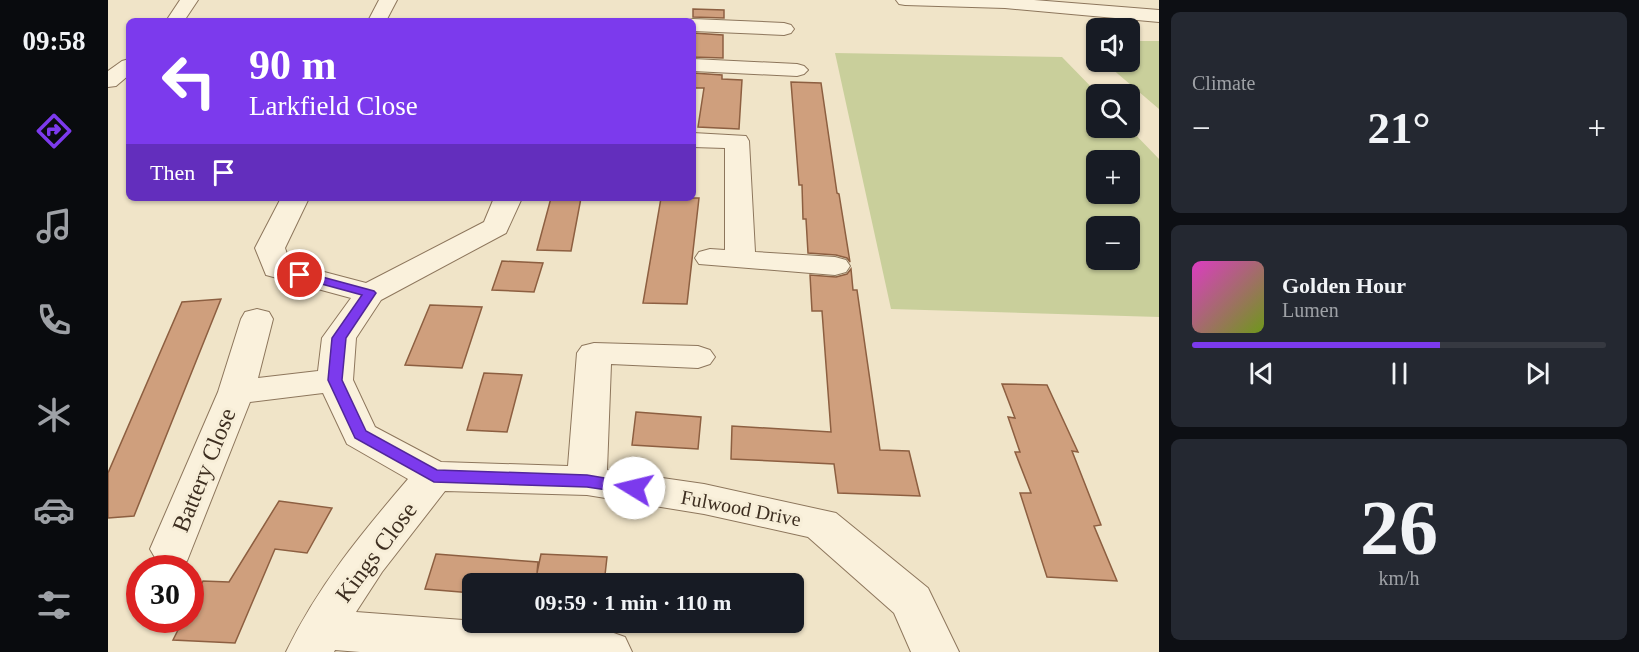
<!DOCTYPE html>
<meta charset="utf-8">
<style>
:root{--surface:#171b24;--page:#242831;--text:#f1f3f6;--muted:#9ea1a6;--line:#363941;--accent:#7c3aed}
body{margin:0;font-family:Georgia,serif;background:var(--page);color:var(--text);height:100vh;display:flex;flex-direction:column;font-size:22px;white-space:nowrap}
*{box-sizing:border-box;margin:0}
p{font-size:20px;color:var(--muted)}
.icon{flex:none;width:33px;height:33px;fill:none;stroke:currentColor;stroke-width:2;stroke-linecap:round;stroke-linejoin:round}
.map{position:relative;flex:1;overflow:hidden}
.details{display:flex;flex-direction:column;gap:12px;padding:12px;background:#0d0f14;width:480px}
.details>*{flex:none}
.hud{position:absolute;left:18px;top:18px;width:570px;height:183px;border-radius:9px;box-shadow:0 2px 4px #0004;background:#7c3aed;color:#fff;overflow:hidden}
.fabs{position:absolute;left:978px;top:18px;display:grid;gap:12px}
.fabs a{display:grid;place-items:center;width:54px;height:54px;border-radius:9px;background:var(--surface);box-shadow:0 2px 4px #0004;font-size:30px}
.speed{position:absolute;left:18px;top:555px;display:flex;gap:12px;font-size:30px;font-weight:700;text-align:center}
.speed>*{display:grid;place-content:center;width:78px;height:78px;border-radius:50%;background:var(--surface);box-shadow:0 2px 4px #0004;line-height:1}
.speed .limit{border:9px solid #d22;background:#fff;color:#111}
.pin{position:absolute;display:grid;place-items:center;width:51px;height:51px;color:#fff;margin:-26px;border:3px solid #fff;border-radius:50%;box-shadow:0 2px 6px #0007}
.me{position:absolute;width:66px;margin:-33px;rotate:279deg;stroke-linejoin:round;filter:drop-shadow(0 0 4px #0008)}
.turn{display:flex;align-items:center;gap:21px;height:126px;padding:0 24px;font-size:27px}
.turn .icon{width:78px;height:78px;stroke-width:2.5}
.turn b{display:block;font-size:42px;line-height:51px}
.then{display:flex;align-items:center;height:57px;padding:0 24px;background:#0003;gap:12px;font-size:22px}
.big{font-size:45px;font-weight:700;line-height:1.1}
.details .tile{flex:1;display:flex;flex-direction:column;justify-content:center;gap:9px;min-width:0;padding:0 21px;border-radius:9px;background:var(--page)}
.details .dial{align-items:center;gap:0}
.dial b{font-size:78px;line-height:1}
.song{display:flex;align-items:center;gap:18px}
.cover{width:72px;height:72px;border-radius:9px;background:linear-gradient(135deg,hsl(310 70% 55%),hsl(80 70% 35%))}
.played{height:6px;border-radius:3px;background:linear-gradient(90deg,var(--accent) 60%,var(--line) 60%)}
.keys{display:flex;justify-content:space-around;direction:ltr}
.heat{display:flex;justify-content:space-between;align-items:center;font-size:33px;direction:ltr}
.trip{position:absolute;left:354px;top:573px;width:342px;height:60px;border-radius:9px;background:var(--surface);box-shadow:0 2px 4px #0004;font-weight:700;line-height:60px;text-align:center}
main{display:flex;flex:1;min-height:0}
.dock{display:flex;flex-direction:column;width:108px;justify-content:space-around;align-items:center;background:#090b0e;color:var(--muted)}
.dock .icon{width:42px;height:42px}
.dock .active{color:var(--accent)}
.dock b{font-size:27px;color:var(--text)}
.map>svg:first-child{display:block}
.green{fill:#c9cf9b;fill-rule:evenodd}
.building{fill:#cf9f7d;stroke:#8d5f41;stroke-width:1.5}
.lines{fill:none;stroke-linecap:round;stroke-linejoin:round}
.minor-casing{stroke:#8d765c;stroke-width:2}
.minor{fill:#faf1dc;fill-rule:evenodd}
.route{fill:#7c3aed;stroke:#51269a;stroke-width:1.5}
.labels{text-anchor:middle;stroke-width:6;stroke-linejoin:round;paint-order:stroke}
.street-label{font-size:20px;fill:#3d2e20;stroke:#f7eed8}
.near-street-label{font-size:24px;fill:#3d2e20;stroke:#f7eed8}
</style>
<main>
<nav class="dock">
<b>09:58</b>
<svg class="icon active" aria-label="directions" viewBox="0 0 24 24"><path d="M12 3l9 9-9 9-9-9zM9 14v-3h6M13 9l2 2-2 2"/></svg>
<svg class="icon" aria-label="music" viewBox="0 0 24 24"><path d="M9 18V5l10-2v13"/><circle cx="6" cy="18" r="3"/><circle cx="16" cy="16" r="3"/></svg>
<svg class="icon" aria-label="phone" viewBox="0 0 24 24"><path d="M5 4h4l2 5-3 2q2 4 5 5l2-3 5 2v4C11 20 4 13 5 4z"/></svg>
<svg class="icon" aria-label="climate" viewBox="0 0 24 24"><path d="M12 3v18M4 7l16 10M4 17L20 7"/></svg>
<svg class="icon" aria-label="car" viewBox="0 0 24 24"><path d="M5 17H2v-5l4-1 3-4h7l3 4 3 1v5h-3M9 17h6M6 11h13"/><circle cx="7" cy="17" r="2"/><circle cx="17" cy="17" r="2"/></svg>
<svg class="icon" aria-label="filters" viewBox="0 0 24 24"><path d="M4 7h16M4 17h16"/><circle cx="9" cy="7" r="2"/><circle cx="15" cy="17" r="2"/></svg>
</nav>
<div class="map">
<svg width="1051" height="652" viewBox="0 0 1051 652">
<rect width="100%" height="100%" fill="#f0e4c8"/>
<path class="green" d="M1022,41h29v68l-55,-47h26z
M727,53l227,4 36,37 -2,34h33l30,31v158l-268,-8zM988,160h34v34h-34zM988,226h34v34h-34z"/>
<path class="building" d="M585,9l31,1v8l-31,-1z
M585,33l30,2v23l-30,-1z
M585,73l29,2v4l20,1 -3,49 -41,-2 6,-39h-11z
M683,82l30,1 16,110 2,1 11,68 -3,-4 -11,-3 -28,-2 -2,-34h-3l-1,-34h-3z
M443,198h30l-10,53 -34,-1z
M553,198h38l-12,106 -44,-1z
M394,261l41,2 -9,29 -42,-2z
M743,269l2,21h4l23,160 29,1 11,45 -82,-3 -4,-29 -103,-5 1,-33 99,6 -9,-121h-10l-2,-36 26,2 11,-3z
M113,299l-87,217 -26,2v-45l74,-171z
M322,305l52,2 -20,61 -57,-3z
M376,373l38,2 -15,57 -40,-2z
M894,384l45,1 31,67 -6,-1 29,74 -7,1 23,55 -70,-4 -27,-84h11l-16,-41h5l-12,-35 7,1z
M528,412l65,5 -3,32 -66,-4z
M171,501l53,7 -25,45 -32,-4 -40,94 -62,-3 10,-20h7v-15l13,-24 26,1z
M328,554l102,8 -1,11 4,-19 66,3 -3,27h-132v9l-47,-4z"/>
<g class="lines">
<g class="minor-casing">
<path id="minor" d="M72,0h18l-14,21h-18z
M271,0h18l-11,21h-18z
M788,0h138l125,10v12l-154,-14 -100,-3 -6,-1z
M585,19l91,4 7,2 3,4 -3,4 -7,2 -91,-4v-10h-7z
M21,59v16l-13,11 -8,1v-16l14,-10z
M585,59l104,5 7,2 4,4 -4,4 -7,2 -104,-5z
M585,133l53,3 3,5 6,111 80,5 11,3 4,6 -4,6 -11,3 -136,-11 -4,-6 4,-6 11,-3 15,1v-102l-32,-1z
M173,198h28l-24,50 5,15 76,20 118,-61 10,-24h28l-16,35 -125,67 -25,38 -3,42 22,47 66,35 127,4 9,-113 5,-7 12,-3 104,3 12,4 5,7 -5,7 -12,4 -87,-4 -4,106 97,14 132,29 92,75 31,64h-48l-17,-39 -86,-76 -104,-23 -117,-19 -142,-4 -63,81 -26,40 252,19 17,6 7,15h-272l-25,-2 -1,2h-48c32,-66 74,-117 122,-173l-61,-35 -24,-51 -73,9 -63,159 -15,5 -15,-5 -7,-12 68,-157 23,-73 4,-7 12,-3 12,3 4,7 -15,59 60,-7 4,-33 29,-40 -85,-23 -11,-27z"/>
</g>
<use href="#minor" class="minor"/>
</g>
<path class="route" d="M192,271l74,20 2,2 -30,45 -4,42 24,51 71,39 150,5 53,9 3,4 -3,4 -6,2 -47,-7 -153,-5 -79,-44 -27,-58 4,-42 30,-43 -66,-18 -2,-2 2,-3z"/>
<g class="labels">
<g class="street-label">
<text transform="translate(633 508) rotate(11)" y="7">Fulwood Drive</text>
</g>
<g class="near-street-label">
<text transform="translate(96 470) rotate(-68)" y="8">Battery Close</text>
<text transform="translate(268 552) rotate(-53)" y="8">Kings Close</text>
</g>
</g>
</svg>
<div class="fabs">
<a><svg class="icon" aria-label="sound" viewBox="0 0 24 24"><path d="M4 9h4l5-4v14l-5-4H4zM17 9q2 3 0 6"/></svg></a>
<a><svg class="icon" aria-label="search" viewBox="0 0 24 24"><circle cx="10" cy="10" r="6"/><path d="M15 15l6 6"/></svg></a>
<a>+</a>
<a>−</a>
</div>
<div class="speed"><div class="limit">30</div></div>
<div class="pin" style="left:192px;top:275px;background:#d93025"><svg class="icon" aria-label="arrive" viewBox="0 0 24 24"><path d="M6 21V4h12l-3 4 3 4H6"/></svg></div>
<svg class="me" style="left:526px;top:488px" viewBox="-20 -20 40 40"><circle r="19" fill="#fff"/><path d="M0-13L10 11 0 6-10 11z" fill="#7c3aed"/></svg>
<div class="trip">09:59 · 1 min · 110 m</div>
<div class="hud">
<div class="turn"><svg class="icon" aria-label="left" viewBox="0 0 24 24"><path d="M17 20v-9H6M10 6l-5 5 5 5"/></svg><div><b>90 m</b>Larkfield Close</div></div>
<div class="then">Then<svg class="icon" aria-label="arrive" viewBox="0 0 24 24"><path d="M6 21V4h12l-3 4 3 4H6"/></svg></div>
</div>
</div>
<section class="details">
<div class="tile"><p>Climate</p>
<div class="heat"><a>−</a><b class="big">21°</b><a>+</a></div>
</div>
<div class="tile">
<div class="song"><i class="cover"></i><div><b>Golden Hour</b><p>Lumen</p></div></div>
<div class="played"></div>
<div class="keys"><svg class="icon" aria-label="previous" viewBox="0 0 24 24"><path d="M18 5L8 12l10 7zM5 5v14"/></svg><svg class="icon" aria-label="pause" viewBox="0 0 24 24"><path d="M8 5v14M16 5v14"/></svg><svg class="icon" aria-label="next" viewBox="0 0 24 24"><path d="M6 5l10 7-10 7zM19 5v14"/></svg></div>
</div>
<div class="tile dial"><b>26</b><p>km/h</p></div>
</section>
</main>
